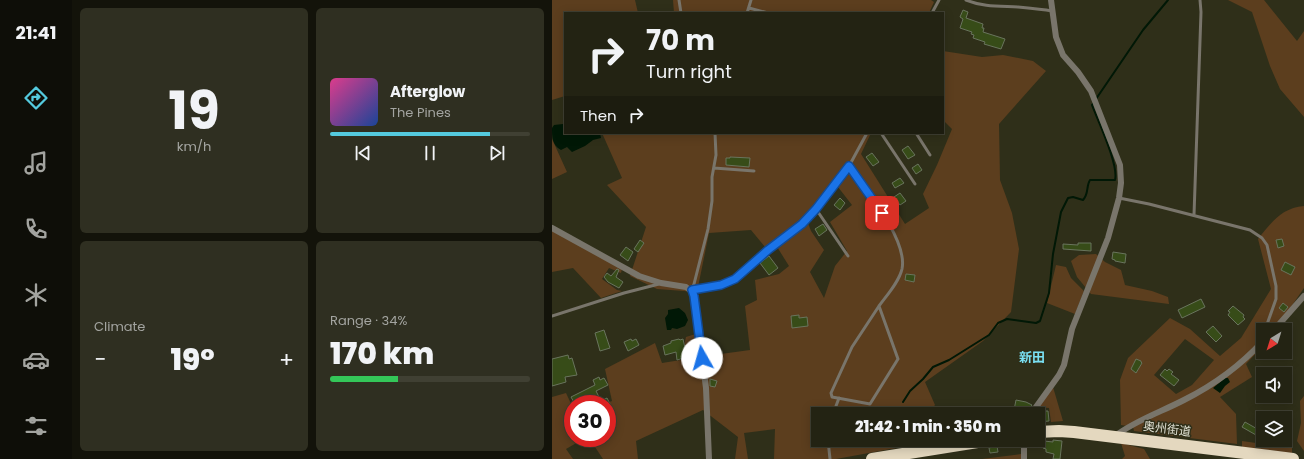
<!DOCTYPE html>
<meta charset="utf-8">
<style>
:root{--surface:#232313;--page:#2f2f21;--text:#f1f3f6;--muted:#a3a4a0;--line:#404033;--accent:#54cade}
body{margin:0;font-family:Poppins,"Noto Sans JP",sans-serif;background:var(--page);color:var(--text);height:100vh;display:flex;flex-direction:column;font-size:15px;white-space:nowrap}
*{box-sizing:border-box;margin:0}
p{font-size:13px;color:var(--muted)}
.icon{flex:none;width:22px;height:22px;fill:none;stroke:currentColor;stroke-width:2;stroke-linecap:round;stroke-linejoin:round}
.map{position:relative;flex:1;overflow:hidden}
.details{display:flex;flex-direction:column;gap:8px;padding:8px;background:#13130a;width:480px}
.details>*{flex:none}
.banner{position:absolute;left:12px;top:12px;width:380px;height:122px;border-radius:0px;box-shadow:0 2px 10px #0003,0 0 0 1px var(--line);background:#232313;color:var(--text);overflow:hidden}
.needle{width:26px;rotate:218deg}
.tools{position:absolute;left:704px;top:323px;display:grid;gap:8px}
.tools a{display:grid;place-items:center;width:36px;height:36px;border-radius:0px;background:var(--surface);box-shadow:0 2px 10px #0003,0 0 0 1px var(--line);font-size:20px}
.speed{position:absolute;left:12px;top:395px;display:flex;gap:8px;font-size:20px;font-weight:700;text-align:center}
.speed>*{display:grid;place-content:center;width:52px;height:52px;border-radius:50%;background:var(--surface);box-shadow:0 2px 10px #0003,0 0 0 1px var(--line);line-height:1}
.speed .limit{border:6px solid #d22;background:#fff;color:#111}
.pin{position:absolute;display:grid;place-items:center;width:34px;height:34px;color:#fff;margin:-17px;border-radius:8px;box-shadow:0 2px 6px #0006}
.me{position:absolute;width:44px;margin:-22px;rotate:353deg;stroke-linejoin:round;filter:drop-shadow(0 0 3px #0008)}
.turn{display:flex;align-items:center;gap:14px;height:84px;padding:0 16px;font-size:18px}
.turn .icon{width:52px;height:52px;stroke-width:2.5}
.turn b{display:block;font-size:28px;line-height:34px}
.then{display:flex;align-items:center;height:38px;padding:0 16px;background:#0003;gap:8px;font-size:15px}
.big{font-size:30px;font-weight:800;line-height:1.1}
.details .widget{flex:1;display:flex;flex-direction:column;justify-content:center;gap:6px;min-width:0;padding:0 14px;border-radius:6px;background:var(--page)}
.details .dial{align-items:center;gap:0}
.dial b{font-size:52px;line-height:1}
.song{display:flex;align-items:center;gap:12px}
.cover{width:48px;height:48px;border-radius:6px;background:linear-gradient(135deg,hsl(330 70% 55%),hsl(220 70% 35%))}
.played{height:4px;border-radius:2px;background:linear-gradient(90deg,var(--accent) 80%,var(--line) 80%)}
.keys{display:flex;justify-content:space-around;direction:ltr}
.heat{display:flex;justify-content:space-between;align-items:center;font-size:22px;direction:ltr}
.charge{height:6px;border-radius:3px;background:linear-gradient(90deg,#34c759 34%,var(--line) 0)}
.details .tiles{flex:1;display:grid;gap:8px;grid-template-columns:repeat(2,1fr)}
.trip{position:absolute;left:259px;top:407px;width:234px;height:40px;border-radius:0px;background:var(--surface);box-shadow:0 2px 10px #0003,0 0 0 1px var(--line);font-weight:800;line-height:40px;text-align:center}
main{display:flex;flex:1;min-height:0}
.dock{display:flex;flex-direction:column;width:72px;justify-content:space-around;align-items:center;background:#0e0e08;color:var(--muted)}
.dock .icon{width:28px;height:28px}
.dock .current{color:var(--accent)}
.dock b{font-size:18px;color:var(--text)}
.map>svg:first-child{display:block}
.green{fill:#5c3e1e;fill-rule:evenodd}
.water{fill:#011806}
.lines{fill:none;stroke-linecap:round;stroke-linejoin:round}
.stream{stroke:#011806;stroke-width:2}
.building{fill:#374c18;stroke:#69745d}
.lane{stroke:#79756b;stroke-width:3}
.street{stroke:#79756b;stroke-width:6}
.highway{stroke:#e4d8bf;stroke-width:12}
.route-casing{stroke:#114b97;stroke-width:10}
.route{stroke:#1a73e8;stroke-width:7}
.labels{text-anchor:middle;stroke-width:3;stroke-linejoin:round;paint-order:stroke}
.street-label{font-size:12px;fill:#e0e0d2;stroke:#2f2f19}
.neighbourhood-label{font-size:13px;font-weight:bold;fill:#7ae1f4;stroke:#2f2f19}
</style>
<main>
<nav class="dock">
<b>21:41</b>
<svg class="icon current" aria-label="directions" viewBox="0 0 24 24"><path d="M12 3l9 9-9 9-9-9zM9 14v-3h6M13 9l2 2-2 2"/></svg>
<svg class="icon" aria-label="music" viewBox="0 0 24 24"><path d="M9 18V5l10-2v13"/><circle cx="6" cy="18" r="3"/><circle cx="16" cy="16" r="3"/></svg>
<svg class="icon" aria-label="phone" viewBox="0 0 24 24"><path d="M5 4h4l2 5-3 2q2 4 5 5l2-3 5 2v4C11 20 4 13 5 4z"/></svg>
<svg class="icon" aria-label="climate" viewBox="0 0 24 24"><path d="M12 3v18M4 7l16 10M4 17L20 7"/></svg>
<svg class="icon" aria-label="car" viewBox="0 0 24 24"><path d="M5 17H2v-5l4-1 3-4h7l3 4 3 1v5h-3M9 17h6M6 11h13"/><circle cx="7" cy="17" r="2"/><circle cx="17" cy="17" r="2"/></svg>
<svg class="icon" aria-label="filters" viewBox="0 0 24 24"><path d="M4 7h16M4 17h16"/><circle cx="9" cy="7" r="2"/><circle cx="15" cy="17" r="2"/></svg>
</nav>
<section class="details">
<div class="tiles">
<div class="widget dial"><b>19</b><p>km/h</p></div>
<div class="widget">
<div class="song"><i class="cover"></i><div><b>Afterglow</b><p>The Pines</p></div></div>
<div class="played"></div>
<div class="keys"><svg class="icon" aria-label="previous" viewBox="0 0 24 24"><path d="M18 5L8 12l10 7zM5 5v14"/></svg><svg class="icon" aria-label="pause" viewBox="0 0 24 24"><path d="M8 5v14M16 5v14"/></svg><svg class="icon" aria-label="next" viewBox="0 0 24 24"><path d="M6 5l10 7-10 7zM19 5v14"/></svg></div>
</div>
<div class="widget"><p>Climate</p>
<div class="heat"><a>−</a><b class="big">19°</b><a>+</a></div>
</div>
<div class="widget"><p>Range · 34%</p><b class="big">170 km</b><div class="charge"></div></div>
</div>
</section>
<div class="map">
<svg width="752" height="459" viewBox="0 0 752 459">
<rect width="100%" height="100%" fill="#2f2f19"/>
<path class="green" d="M0,0h83l3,13h-73v83l-13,4z
M121,0h258l3,2 -5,11h-255z
M676,0h36l33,41 7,-10v86l-24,-28 -10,-23 -18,-54z
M391,51l39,6 21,-2 30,6 13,10 -47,53 1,56 12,33 7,36 -8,63 -28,29 -58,41 10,23 -6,7 1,2h-112v26h122l-104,19h-62l1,-30 -31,4 4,26h-13l3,-22 -35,-27 -67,31 2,18h-35l-14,-21h18v-34h-3l8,-3 -7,-32 50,-26 7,20 19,-3 5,-23 16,-5 4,24 44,-6 -5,-44 12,-6 -2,-20 24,-6 10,-8 -15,-24 -9,5 -14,-17 -42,3 -12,59 -40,-3 -27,-13 16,-49 -39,-42 15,-7 -20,-45h269l-10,21 44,70 24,-16 -6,-14 14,-29 15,-36 -9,-9zM286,187l14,18 -22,17 17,29 -12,15 -11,32 -14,-26 14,-22 -13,-19 -3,-8z
M0,139l15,33 -15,7z
M752,206v82l-29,42h-12v16l-17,18 6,13 -32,20 16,17 1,30 -103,-13 -1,-4 -12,-2 -1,-45 8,-22 42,-40 20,11 30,27 21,-18 30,-49 -13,-50c13,-16 23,-31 46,-33zM633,339l29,21 -22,25 -16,9 -22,-19z
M0,229l70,40 -1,4 -12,-5 -7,11 15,11 5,1 -21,7 -28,-30 -21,4z
M544,254l9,8 16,8 4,15 27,6 16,6 1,7 -78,-10 -14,-17 -6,-16 8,-6z
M504,265l10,2 5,11 13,13 -9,23 -28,-11z
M501,387l10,34 -12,1 -2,-14 -10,-1z
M14,393l7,15v30h12l-19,11 7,10h-21v-62z
M752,396v55l-7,-10 4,-18 -1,-22z
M690,441l50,7v5l-50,-6z
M569,443l23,6 6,10h-28l3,-3z
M469,454v5h-39z"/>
<path class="water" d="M11,124l2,1v8h35l1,5 -8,2 -8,6 -13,6 -5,-5 -6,3c-9,-5 -9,-13 -9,-22l2,-3z
M127,308l6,5 3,7 -3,6 -8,3 -5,-1 -1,2h-4l-2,-12 3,-4v-4z
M673,378h3l2,4 -5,4 -5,7 -7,-5z"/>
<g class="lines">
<path class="stream" d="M544,99l47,-69 25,-30
M351,402l7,-11 13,-12 10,-12 16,-7 40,-25 9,-12 9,-4 29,4 4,-2 9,-28 4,-39 8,-42 7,-14 5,-1 10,3c6,-6 3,-14 7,-20h25c4,-15 -17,-59 -23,-75l2,-2"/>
</g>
<path class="building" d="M411,10l5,2 -2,6 17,6 -1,4h2l-1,4 22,7 -4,10 -17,-5 1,-2 -12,-4 1,-3 -3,-1 1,-2 -12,-4 3,-9 -3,-2z
M356,146l7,9 -7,4 -6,-9z
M320,153l7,9 -6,4 -7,-9z
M178,157l20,1 -1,9 -23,-2v-7h4z
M366,164l4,6 -6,4 -4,-6z
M348,178l4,5 -9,5 -3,-5z
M348,193l6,8 -6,4 -6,-8z
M288,198l5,5 -5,7 -6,-5z
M271,224l4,6 -8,6 -4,-7z
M730,239l2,7 -6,2 -2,-8z
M88,240l4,3 -6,9 -4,-3z
M526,243h13v8l-28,-2v-5l15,1z
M74,247l7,5 -5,9 -8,-6z
M561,252l13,2 -1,9 -10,-2v-1l-3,-1z
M217,256l9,12 -9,7 -9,-12z
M733,262l10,5 -4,8 -10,-5z
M65,269l2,1 -3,7 7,5 -4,6 -11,-6 -4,-5 3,-4 4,3z
M354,274l9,1 -1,7 -9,-2z
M649,299l4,8 -23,11 -4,-8z
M731,303l5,4 -4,5 -5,-4z
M681,306l11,9 -1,2 2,2 -7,6 -10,-10 2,-3 -2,-1z
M247,315v3l8,-1 1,9 -16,2 -1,-12z
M661,326l9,10 -6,6 -10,-10z
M52,330l6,18 -10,3 -5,-18z
M79,339l1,2 4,-2 3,6 -11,6 -4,-9z
M127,339l1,1 3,-1 4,18 -10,3 -1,-8 -11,3 -2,-9 8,-3v-2z
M16,355l1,4 3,-1 5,17 -12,2 1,5 -14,4v-27z
M584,359l5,2v1l1,1 -6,10 -5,-4z
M613,369l2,2 2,-2 4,3 -2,2 8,6 -5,6 -14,-11z
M47,377l1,3 4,-2 4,7 -12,6 5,10 6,-3 3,6h-35l-4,-7 24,-12 -2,-5z
M158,379l7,2 -2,6 -5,-1z
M464,400l10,2 6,3 -4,5 -9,-2v3l-5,-1z
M490,409l1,2h5l1,10 -11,1v-10l2,-2z
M693,422l14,8 -3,5 -14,-8z
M733,427l6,3 -6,13z
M501,440l9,1 -2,18h-7l1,-5 -8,-2v-3l-3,-1 1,-7 9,1z
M445,446l1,6 -8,1 -1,-5z"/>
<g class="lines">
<path class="lane" d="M127,0l2,13
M414,0c17,7 33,6 52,7 11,1 23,2 34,4
M197,8l19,5
M195,13l4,-13
M380,13l7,-13
M329,133l34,51
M364,133l14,22
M297,166c17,24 59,74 53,103 -3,13 -15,26 -23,37
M162,168l40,3
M567,198l30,6 101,26 12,8 5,7 9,41v13l-11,31
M264,209l32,47
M642,215l7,-203 -1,-12
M139,291l30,-6 14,-6 33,-29 34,-27 14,-14 32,-41 19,-35
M139,291l3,-7 14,-55 4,-28v-24l4,-22 -1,-22
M327,306l19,53 -28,45 -38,-7 -1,-4 21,-46z
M0,316l72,-23 35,-9
M281,414l6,-16
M276,440l2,19"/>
<path class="street" d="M0,228l87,48 22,7 25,4 5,4 3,5 12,92 3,71
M722,330l30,-34
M479,414l28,-39 5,-10 8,-36 36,-91 11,-40 2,-15 -1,-18 -29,-74 -13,-19 -15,-17 -7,-18 -5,-37
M563,436c21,-16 46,-24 69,-36 28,-14 57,-35 79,-59
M472,440v19"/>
<path class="highway" d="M486,432l21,-1 15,1 219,27
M320,459l118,-19"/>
</g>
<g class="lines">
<g class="route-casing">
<path id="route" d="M150,358l-8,-62 -2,-6 29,-5 14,-6 33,-29 34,-26 14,-15 33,-43 33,47"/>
</g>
<use href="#route" class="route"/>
</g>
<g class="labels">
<g class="street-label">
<text transform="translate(615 429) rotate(7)" y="4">奥州街道</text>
</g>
<g class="neighbourhood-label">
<text x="480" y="362">新田</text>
</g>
</g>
</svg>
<div class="tools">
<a><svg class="needle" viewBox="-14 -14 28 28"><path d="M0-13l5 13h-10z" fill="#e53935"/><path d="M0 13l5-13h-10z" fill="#a3a4a0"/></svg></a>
<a><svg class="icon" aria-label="sound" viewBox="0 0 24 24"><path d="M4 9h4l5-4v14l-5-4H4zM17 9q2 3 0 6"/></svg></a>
<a><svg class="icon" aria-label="layers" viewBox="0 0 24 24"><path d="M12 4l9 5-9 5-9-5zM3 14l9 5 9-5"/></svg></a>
</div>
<div class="speed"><div class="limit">30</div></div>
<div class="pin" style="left:330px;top:213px;background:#d93025"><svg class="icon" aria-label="arrive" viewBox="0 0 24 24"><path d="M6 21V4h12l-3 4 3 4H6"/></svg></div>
<svg class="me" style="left:150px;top:358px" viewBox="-20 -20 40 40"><circle r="19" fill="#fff"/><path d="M0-13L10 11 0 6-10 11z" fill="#1a73e8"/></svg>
<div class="trip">21:42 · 1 min · 350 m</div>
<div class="banner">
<div class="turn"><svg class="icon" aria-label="right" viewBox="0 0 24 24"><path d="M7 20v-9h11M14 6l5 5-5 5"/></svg><div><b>70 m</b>Turn right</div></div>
<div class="then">Then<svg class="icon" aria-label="right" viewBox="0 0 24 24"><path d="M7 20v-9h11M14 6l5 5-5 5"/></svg></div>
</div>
</div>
</main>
